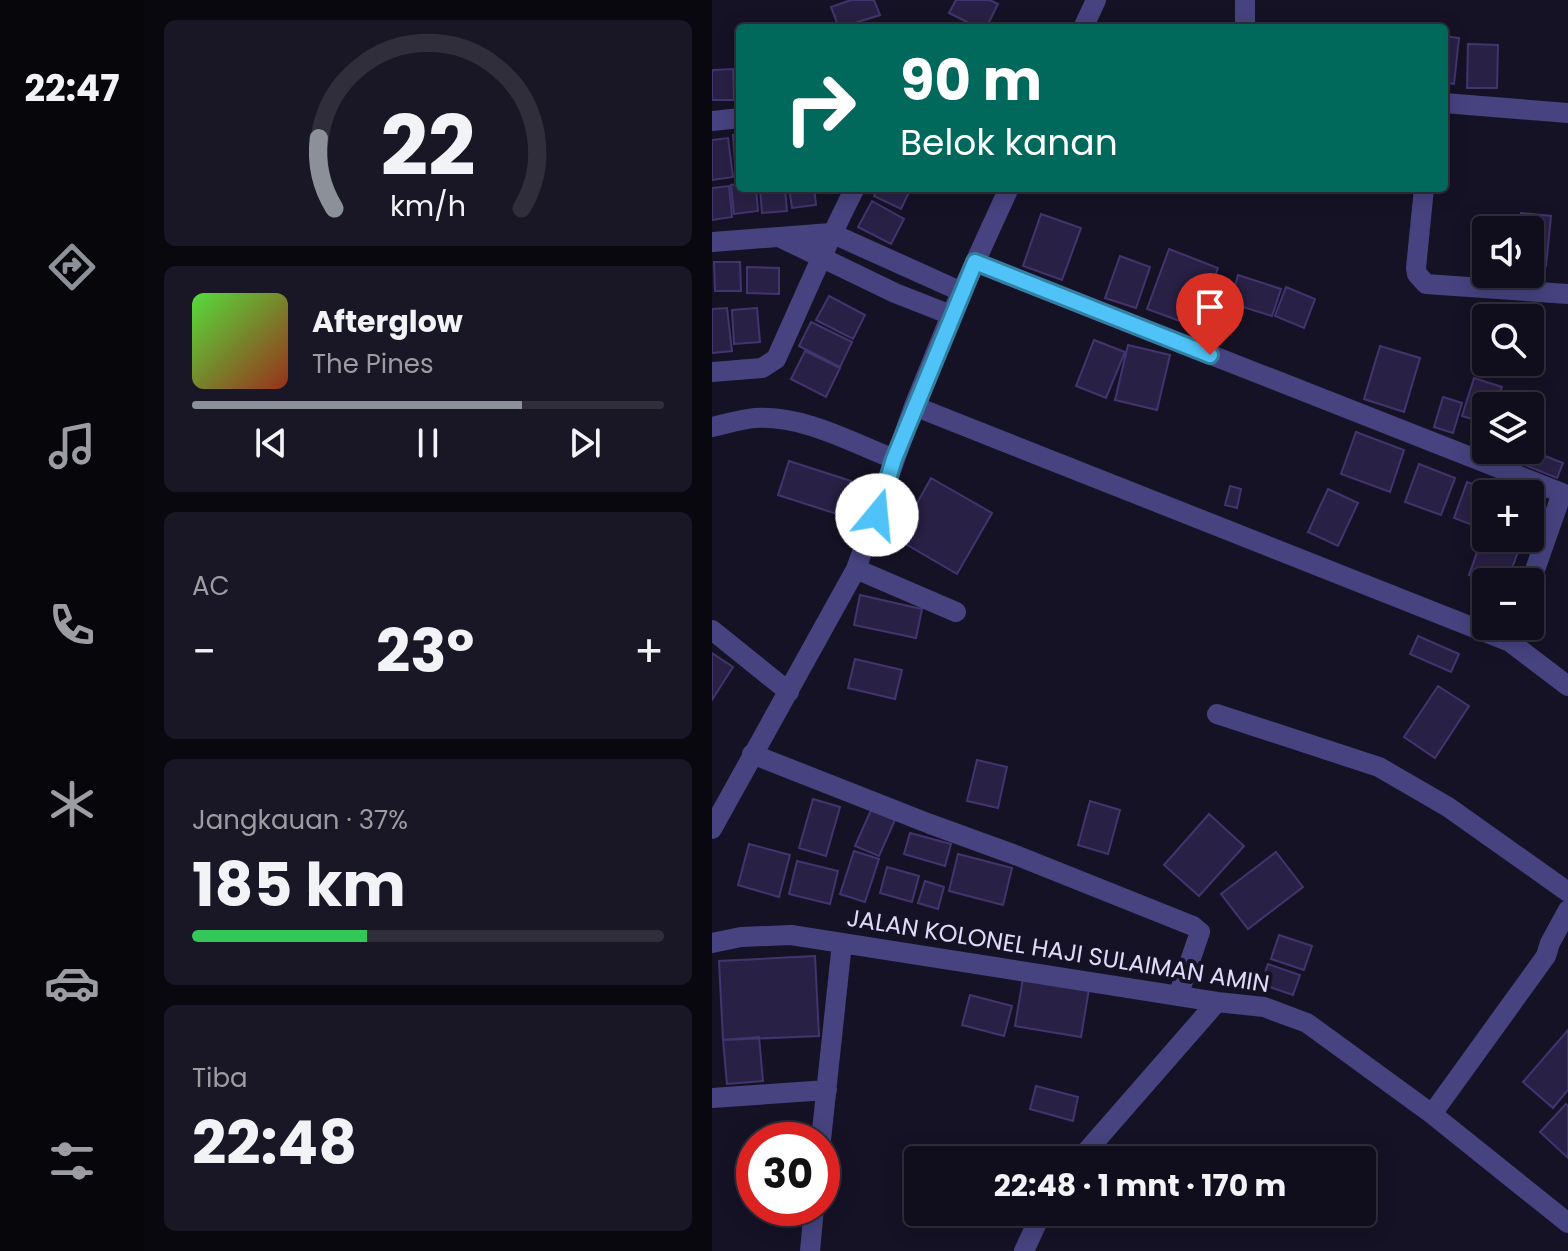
<!DOCTYPE html>
<html lang="id">
<meta charset="utf-8">
<style>
:root{--surface:#100e1c;--page:#191725;--text:#f1f3f6;--muted:#9c9ca3;--line:#302e3b;--accent:#8c9099}
body{margin:0;font-family:Poppins,sans-serif;background:var(--page);color:var(--text);height:100vh;display:flex;flex-direction:column;font-size:30px;white-space:nowrap}
*{box-sizing:border-box;margin:0}
p{font-size:26px;color:var(--muted)}
.icon{flex:none;width:44px;height:44px;fill:none;stroke:currentColor;stroke-width:2;stroke-linecap:round;stroke-linejoin:round}
.map{position:relative;flex:1;overflow:hidden}
.sheet{display:flex;flex-direction:column;gap:20px;padding:20px;background:#09080f;width:568px}
.sheet>*{flex:none}
.banner{position:absolute;left:24px;top:24px;width:712px;height:168px;border-radius:8px;box-shadow:0 4px 20px #0003,0 0 0 2px var(--line);background:#00695c;color:#fff;overflow:hidden}
.buttons{position:absolute;left:760px;top:216px;display:grid;gap:16px}
.buttons a{display:grid;place-items:center;width:72px;height:72px;border-radius:8px;background:var(--surface);box-shadow:0 4px 20px #0003,0 0 0 2px var(--line);font-size:40px}
.speed{position:absolute;left:24px;top:1122px;display:flex;gap:16px;font-size:40px;font-weight:700;text-align:center}
.speed>*{display:grid;place-content:center;width:104px;height:104px;border-radius:50%;background:var(--surface);box-shadow:0 4px 20px #0003,0 0 0 2px var(--line);line-height:1}
.speed .limit{border:12px solid #d22;background:#fff;color:#111}
.pin{position:absolute;display:grid;place-items:center;width:68px;height:68px;color:#fff;margin:-82px -34px;border-radius:50% 50% 50% 0;rotate:-45deg;box-shadow:0 0 8px #0007}
.pin .icon{rotate:45deg}
.me{position:absolute;width:88px;margin:-44px;rotate:17deg;stroke-linejoin:round;filter:drop-shadow(0 0 6px #0008)}
.turn{display:flex;align-items:center;gap:28px;height:168px;padding:0 32px;font-size:36px}
.turn .icon{width:104px;height:104px;stroke-width:2.5}
.turn b{display:block;font-size:56px;line-height:68px}
.big{font-size:60px;font-weight:700;line-height:1.1}
.sheet .tile{flex:1;display:flex;flex-direction:column;justify-content:center;gap:12px;min-width:0;padding:0 28px;border-radius:12px;background:var(--page)}
.sheet .dial{align-items:center;gap:0}
.dial svg{height:208px;overflow:visible;fill:none;stroke:var(--line);stroke-width:7;stroke-linecap:round;text-anchor:middle}
.dial text{fill:var(--text);stroke:none}
.song{display:flex;align-items:center;gap:24px}
.cover{width:96px;height:96px;border-radius:12px;background:linear-gradient(135deg,hsl(110 70% 55%),hsl(10 70% 35%))}
.played{height:8px;border-radius:4px;background:linear-gradient(90deg,var(--accent) 70%,var(--line) 70%)}
.keys{display:flex;justify-content:space-around;direction:ltr}
.heat{display:flex;justify-content:space-between;align-items:center;font-size:44px;direction:ltr}
.charge{height:12px;border-radius:6px;background:linear-gradient(90deg,#34c759 37%,var(--line) 0)}
.trip{position:absolute;left:192px;top:1146px;width:472px;height:80px;border-radius:8px;background:var(--surface);box-shadow:0 4px 20px #0003,0 0 0 2px var(--line);font-weight:700;line-height:80px;text-align:center}
main{display:flex;flex:1;min-height:0}
.tabs{display:flex;flex-direction:column;width:144px;justify-content:space-around;align-items:center;background:#06060b;color:var(--muted)}
.tabs .icon{width:56px;height:56px}
.tabs .active{color:var(--accent)}
.tabs b{font-size:36px;color:var(--text)}
.map>svg:first-child{display:block}
.building{fill:#292045;stroke:#42356e;stroke-width:2}
.lines{fill:none;stroke-linecap:round;stroke-linejoin:round}
.minor{stroke:#464380;stroke-width:20}
.route-casing{stroke:#337fa1;stroke-width:20}
.route{stroke:#4fc3f7;stroke-width:14}
.labels{text-anchor:middle;stroke-width:8;stroke-linejoin:round;paint-order:stroke}
.street-label{font-size:24px;fill:#e0dbfb;stroke:#161226}
</style>
<main>
<nav class="tabs">
<b>22:47</b>
<svg class="icon active" aria-label="directions" viewBox="0 0 24 24"><path d="M12 3l9 9-9 9-9-9zM9 14v-3h6M13 9l2 2-2 2"/></svg>
<svg class="icon" aria-label="music" viewBox="0 0 24 24"><path d="M9 18V5l10-2v13"/><circle cx="6" cy="18" r="3"/><circle cx="16" cy="16" r="3"/></svg>
<svg class="icon" aria-label="phone" viewBox="0 0 24 24"><path d="M5 4h4l2 5-3 2q2 4 5 5l2-3 5 2v4C11 20 4 13 5 4z"/></svg>
<svg class="icon" aria-label="climate" viewBox="0 0 24 24"><path d="M12 3v18M4 7l16 10M4 17L20 7"/></svg>
<svg class="icon" aria-label="car" viewBox="0 0 24 24"><path d="M5 17H2v-5l4-1 3-4h7l3 4 3 1v5h-3M9 17h6M6 11h13"/><circle cx="7" cy="17" r="2"/><circle cx="17" cy="17" r="2"/></svg>
<svg class="icon" aria-label="filters" viewBox="0 0 24 24"><path d="M4 7h16M4 17h16"/><circle cx="9" cy="7" r="2"/><circle cx="15" cy="17" r="2"/></svg>
</nav>
<section class="sheet">
<div class="tile dial"><svg viewBox="0 0 100 80">
<path d="M14 69A42 42 0 1 1 86 69"/>
<path d="M14 69A42 42 0 0 1 8 42" stroke="#8c9099"/>
<text x="50" y="56" font-size="32" font-weight="700">22</text>
<text x="50" y="72" font-size="11">km/h</text>
</svg></div>
<div class="tile">
<div class="song"><i class="cover"></i><div><b>Afterglow</b><p>The Pines</p></div></div>
<div class="played"></div>
<div class="keys"><svg class="icon" aria-label="previous" viewBox="0 0 24 24"><path d="M18 5L8 12l10 7zM5 5v14"/></svg><svg class="icon" aria-label="pause" viewBox="0 0 24 24"><path d="M8 5v14M16 5v14"/></svg><svg class="icon" aria-label="next" viewBox="0 0 24 24"><path d="M6 5l10 7-10 7zM19 5v14"/></svg></div>
</div>
<div class="tile"><p>AC</p>
<div class="heat"><a>−</a><b class="big">23°</b><a>+</a></div>
</div>
<div class="tile"><p>Jangkauan · 37%</p><b class="big">185 km</b><div class="charge"></div></div>
<div class="tile"><p>Tiba</p><b class="big">22:48</b></div>
</section>
<div class="map">
<svg width="856" height="1251" viewBox="0 0 856 1251">
<rect width="100%" height="100%" fill="#161226"/>
<path class="building" d="M139,0h23l6,15 -41,13 -8,-21z
M244,0h34l8,4 -12,24h-7l-30,-15z
M732,36l15,2 -5,46 -10,-2z
M756,44l30,1 -1,43h-30z
M28,68v30h-3l-1,-29z
M21,69l1,31h-22v-30z
M21,135h7v29h-5z
M16,138l5,39 -21,3v-40z
M28,184v4h16l2,23 -24,3 -3,-29z
M17,186l3,31 -20,3v-32z
M48,188h25l2,23 -25,2z
M77,188h25l2,17 -24,3z
M166,188h33l-10,21 -27,-13z
M660,188h30v5l-30,-1z
M160,201l32,18 -13,25 -33,-17z
M809,213l30,3 -5,50 -16,-1v-35h-11z
M329,214l40,14 -19,52 -39,-14z
M457,249l49,19 -22,59 -49,-18z
M408,256l30,11 -14,41 -31,-10z
M2,262h26l1,29h-26z
M35,267l32,1v26l-32,-1z
M526,275l43,14 -9,27 -42,-13z
M574,287l29,12 -11,29 -29,-12z
M117,296l36,19 -12,24 -37,-19z
M772,303l48,1 -1,40 -1,-26h-44v25h-3z
M15,308l5,43 -20,2v-44z
M45,308l3,34 -26,2 -2,-34z
M99,322l41,20 -12,25 -41,-21z
M382,340l31,12 -19,46 -30,-12z
M416,345l42,10 -13,55 -42,-10z
M668,346l40,12 -16,54 -40,-13z
M93,351l35,17 -14,29 -35,-18z
M762,378l28,9 -7,19h-9v17l-24,-7z
M731,397l19,6 -9,30 -19,-6z
M644,432l48,18 -14,42 -49,-18z
M818,450l33,13 -6,15 -32,-13z
M77,461l62,20 -11,34 -62,-20z
M707,464l36,14 -14,37 -36,-13z
M219,478l61,35 -35,61 -60,-35z
M755,482l27,10 -8,2v19l-6,15 -26,-10z
M518,486l11,3 -4,19 -12,-3z
M616,489l30,14 -20,43 -30,-14z
M774,527v11h37l-16,44h-20l-18,-7z
M148,595l62,14 -6,29 -62,-13z
M706,636l41,18 -8,18 -41,-18z
M0,653l21,14 -21,33z
M143,659l47,11 -7,29 -47,-11z
M726,686l31,20 -34,52 -31,-21z
M265,760l30,7 -9,41 -31,-7z
M101,799l27,8 -14,49 -27,-8z
M378,801l30,9 -12,44 -30,-9z
M159,810l24,10 -16,36 -24,-10z
M497,814l35,32 -45,50 -35,-31z
M198,833l41,11 -6,22 -41,-12z
M37,844l41,11 -11,42 -41,-12z
M142,851l25,8 -14,43 -25,-8z
M564,852l27,35 -55,42 -27,-35z
M246,854l54,14 -9,37 -54,-14z
M85,861l41,10 -8,33 -41,-10z
M175,867l32,9 -7,26 -32,-9z
M213,881l19,6 -6,22 -20,-6z
M567,935l33,11 -8,24 -33,-11z
M103,956l4,80 -96,4 -4,-79z
M556,964l32,11 -7,20 -32,-11z
M311,978l66,11 -8,48 -66,-11z
M258,995l42,11 -8,30 -42,-11z
M856,1030v60l-15,18 -30,-26z
M47,1037l4,44 -36,3 -4,-44z
M324,1086l42,11 -5,24 -43,-12z
M854,1104l2,2v52l-28,-26z"/>
<g class="lines">
<path class="minor" d="M371,28l13,-28
M533,28v-28
M732,103l124,10
M0,121l28,-3
M712,188l-8,80 1,6 9,10 142,10
M67,237l116,56 56,22
M0,242l119,-9 131,59
M263,262l587,231 -32,91
M0,372l50,-4 14,-9c26,-57 50,-115 79,-171
M202,406l596,236 58,44
M0,427c14,-3 29,-8 43,-9 48,-3 96,24 139,41
M144,569l100,43
M0,630l77,62
M505,714l162,53 69,40 120,85
M40,754l178,70 88,32 175,70 7,6 -22,64
M0,829l144,-260 58,-163 37,-91 58,-127
M0,943l29,-6 50,-2 426,67 47,5 43,16 125,91 136,109
M0,1098l115,-8
M720,1114l114,-158 4,-13 18,-33
M109,1140l21,-197
M367,1160l138,-158
M98,1251l4,-43
M312,1251l18,-39"/>
</g>
<g class="lines">
<g class="route-casing">
<path id="route" d="M165,515l17,-56 81,-197 235,93"/>
</g>
<use href="#route" class="route"/>
</g>
<g class="labels">
<g class="street-label">
<text transform="translate(346 951) rotate(9)" y="8">JALAN KOLONEL HAJI SULAIMAN AMIN</text>
</g>
</g>
</svg>
<div class="buttons">
<a><svg class="icon" aria-label="sound" viewBox="0 0 24 24"><path d="M4 9h4l5-4v14l-5-4H4zM17 9q2 3 0 6"/></svg></a>
<a><svg class="icon" aria-label="search" viewBox="0 0 24 24"><circle cx="10" cy="10" r="6"/><path d="M15 15l6 6"/></svg></a>
<a><svg class="icon" aria-label="layers" viewBox="0 0 24 24"><path d="M12 4l9 5-9 5-9-5zM3 14l9 5 9-5"/></svg></a>
<a>+</a>
<a>−</a>
</div>
<div class="speed"><div class="limit">30</div></div>
<div class="pin" style="left:498px;top:355px;background:#d93025"><svg class="icon" aria-label="arrive" viewBox="0 0 24 24"><path d="M6 21V4h12l-3 4 3 4H6"/></svg></div>
<svg class="me" style="left:165px;top:515px" viewBox="-20 -20 40 40"><circle r="19" fill="#fff"/><path d="M0-13L10 11 0 6-10 11z" fill="#4fc3f7"/></svg>
<div class="trip">22:48 · 1 mnt · 170 m</div>
<div class="banner">
<div class="turn"><svg class="icon" aria-label="right" viewBox="0 0 24 24"><path d="M7 20v-9h11M14 6l5 5-5 5"/></svg><div><b>90 m</b>Belok kanan</div></div>
</div>
</div>
</main>
